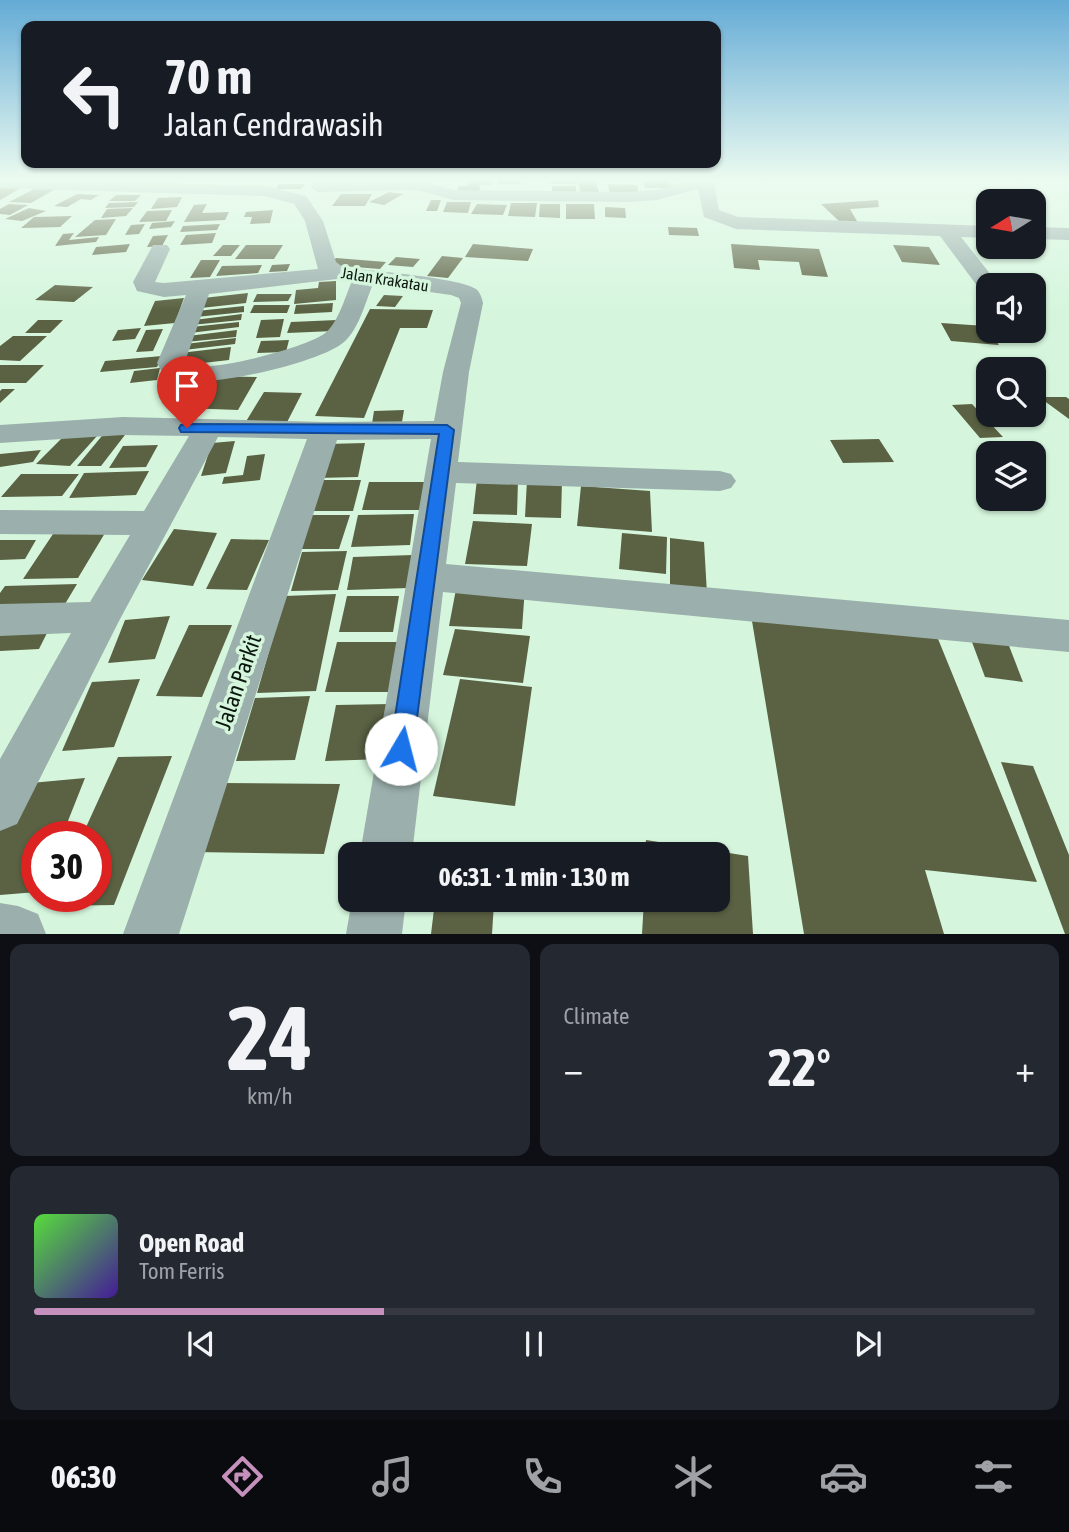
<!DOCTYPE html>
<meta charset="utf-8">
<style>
:root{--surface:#171b24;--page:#242831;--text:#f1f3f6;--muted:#9ea1a6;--line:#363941;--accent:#c690bc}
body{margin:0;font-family:"Asap Condensed",sans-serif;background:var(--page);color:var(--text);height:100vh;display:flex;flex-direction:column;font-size:26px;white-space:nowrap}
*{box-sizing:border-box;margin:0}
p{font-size:23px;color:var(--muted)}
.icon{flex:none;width:38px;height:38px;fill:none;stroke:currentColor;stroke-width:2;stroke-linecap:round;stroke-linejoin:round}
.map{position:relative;height:934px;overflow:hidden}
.side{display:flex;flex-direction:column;gap:10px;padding:10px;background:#0d0f14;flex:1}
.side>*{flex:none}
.hud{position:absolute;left:21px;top:21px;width:700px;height:147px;border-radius:14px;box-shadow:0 2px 5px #0004;background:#171b24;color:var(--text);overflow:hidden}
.needle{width:46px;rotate:259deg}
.controls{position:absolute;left:976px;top:189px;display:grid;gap:14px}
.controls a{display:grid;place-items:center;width:70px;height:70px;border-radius:14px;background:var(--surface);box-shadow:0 2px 5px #0004;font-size:35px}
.speed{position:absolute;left:21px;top:821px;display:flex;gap:14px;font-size:35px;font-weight:700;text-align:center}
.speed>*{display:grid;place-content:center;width:91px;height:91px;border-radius:50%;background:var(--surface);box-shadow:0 2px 5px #0004;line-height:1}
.speed .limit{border:10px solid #d22;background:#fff;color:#111}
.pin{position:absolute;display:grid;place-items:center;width:60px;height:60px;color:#fff;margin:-72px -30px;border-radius:50% 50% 50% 0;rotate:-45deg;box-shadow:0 0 7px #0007}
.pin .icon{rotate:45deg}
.me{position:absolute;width:77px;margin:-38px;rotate:8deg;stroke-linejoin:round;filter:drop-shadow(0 0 5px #0008)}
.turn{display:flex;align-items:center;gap:24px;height:147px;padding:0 28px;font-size:32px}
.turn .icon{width:91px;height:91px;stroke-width:2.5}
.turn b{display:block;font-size:49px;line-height:60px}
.big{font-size:52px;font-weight:700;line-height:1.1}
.side .tile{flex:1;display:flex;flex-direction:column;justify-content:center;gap:10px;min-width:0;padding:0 24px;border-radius:14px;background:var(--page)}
.side .dial{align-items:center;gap:0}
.dial b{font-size:91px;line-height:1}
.song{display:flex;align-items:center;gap:21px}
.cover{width:84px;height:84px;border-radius:10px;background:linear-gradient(135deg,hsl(110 70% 55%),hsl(260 70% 35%))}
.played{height:7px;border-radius:4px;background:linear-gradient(90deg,var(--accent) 35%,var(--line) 35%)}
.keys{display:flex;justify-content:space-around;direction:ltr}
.heat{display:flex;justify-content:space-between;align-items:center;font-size:38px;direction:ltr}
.side .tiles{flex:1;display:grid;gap:10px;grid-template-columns:1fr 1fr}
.tile:last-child{grid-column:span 2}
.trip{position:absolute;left:338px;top:842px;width:392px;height:70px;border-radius:14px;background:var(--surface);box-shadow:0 2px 5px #0004;font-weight:700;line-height:70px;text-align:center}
.dock{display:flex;height:112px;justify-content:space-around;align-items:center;background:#090b0e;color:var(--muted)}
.dock .icon{width:49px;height:49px}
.dock .selected{color:var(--accent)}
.dock b{font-size:32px;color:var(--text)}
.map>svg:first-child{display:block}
.building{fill:#5b6243}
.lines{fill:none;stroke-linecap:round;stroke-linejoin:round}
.street{fill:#9bafac;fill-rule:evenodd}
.route{fill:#1a73e8;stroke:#114b97;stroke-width:2}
.labels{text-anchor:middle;stroke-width:7;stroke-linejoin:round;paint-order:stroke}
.far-street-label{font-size:16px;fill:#0c180f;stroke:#d5f6dd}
.near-street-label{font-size:23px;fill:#0c180f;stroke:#d5f6dd}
</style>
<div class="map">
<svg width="1069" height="934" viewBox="0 0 1069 934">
<rect width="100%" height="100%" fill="#d5f6dd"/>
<path class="building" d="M469,179h23l-1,6h-11l-1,9h-22l1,-8h10z
M498,179h23v5h-23z
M551,179h25l1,5h-26z
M578,179h17l5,16h-19z
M643,180h26l3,8h-27z
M279,184h26l-4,5h-25z
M608,184l29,1 2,10h-29z
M552,186h24v7h-24z
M0,187l21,1 -21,12z
M38,187h21l-28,16 -22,-1z
M389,192l14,2 -19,11 -15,-3z
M77,194l22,1 -8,5 -10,-1 -14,8 -13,-1z
M341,194h31l-7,12h-33z
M116,195h25l-6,6h-26z
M182,197l-5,10 -26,2 7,-11z
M431,200h10l-4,11h-11z
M878,200l1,7 -29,2 8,14h-17l-20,-19z
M138,202l-4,5 -29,1 4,-5z
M447,202h24l-3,11 -25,-1z
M511,203h26l-2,14 -27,-1z
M9,204l19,1 -18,10 -10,-1v-5z
M207,204l-5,9 27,-1 -4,8 -41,2 10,-17z
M477,204l30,1 -4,10 -32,-1z
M540,204h20v14l-21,-1z
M566,204h28l1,15h-29z
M605,207l20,1 1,10 -21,-1z
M29,208l17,3 -24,10 -17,-2z
M133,208l-7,8 -25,2 6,-9z
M172,210l-6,11 -27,1 8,-11z
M273,210l-3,13 -20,1 2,-7h-8l2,-5z
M72,216l-12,11 -39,1 13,-11z
M116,219l-10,16 -31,2 20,-17z
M175,221l-4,6 -22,2 3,-6z
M145,224l-6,10 -14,1 6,-10z
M220,224l-3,6 -37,2 3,-6z
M668,227l29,1 2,8 -30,-1z
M74,233l-5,7 30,-3 -3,5 -41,4 8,-12z
M216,233l-4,10 -32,2 6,-10z
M168,235l-6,11 -15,1 6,-11z
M130,244l-4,8 -34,3 4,-8z
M473,244l60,5 -5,12 -63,-4z
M731,244l88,5 9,28 -26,-2 -3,-13 -41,-2 2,10 -26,-2z
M223,245h17l-9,11h-18z
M246,245h37l-9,14h-39z
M893,245l36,2 11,18 -38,-3z
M442,256l21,2 -15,20 -21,-2z
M396,257l24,2 -7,8 -25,-2z
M336,258l50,4 -6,7 -51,-4z
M201,260h19l-10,17 -20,1z
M290,264l-3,7 -18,1 3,-7z
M262,265l-4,8 -42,3 6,-10z
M336,281v19l-42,4 2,-14 22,-2 1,-6z
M55,285l38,2 -19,15 -39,-2z
M248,293l-2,10 -45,5 2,-10z
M257,294h35l-4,7 -35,1z
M384,295l19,1 -8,11 -19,-1z
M184,298l-9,25 -31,3 11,-25z
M333,303l-1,9 -38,2 2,-9z
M254,305h36l-3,8h-37z
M244,306v6l-48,5 1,-6z
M370,309l63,1 -6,18h-27l-36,90 -49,-2z
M242,314l-1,6 -49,5 2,-5z
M284,319l-4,18 -24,1 5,-18z
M38,320h25l-13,13h-25z
M337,320l-3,11 -47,2 4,-11z
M239,322v5l-49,6 1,-6z
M941,323l45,3 13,19 -48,-4z
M141,328l-6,11 -23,2 6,-11z
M163,329l-10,22 -17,1 10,-22z
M237,330l-1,7 -50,5 2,-6z
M13,336h34l-27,25 -20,-1v-14z
M236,338l-1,6 -51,6 1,-6z
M289,340l-3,12 -29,1 4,-12z
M231,347l-2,13 -52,6 3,-13z
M162,356l-5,11 -57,5 5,-11z
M0,365h44l-18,18h-26z
M160,368l-3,12 -27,3 4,-12z
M207,376l50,1 -19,33 -54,-2z
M2,389h13l-15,14v-12z
M264,392l38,1 -19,37 -41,-2z
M1039,397h27l3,2v20z
M972,404l31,33 -23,1 -28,-33z
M404,410l-3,18 -30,2 3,-19z
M106,431h22l-27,35h-24z
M66,434l31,2 -27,30 -34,-2z
M879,439l15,23 -51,1 -13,-23z
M235,441l-9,32 -25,3 11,-33z
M365,443l-7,34 -41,1 10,-34z
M158,445l-12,22 -37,1 14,-22z
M41,450l-8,12 -33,5v-13z
M265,454l-5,26 -38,4 2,-7 19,-2 4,-19z
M149,471l-13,24 -67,3 15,-25z
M21,474h58l-17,22 -61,1z
M477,479l41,1 -1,35 -44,-1z
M318,480h43l-8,31h-45z
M527,480l35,1 -1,37 -36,-1z
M369,482h62l-4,28h-65z
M581,486l69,5 2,41 -75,-6z
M414,514l-4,31 -59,2 7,-32z
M311,515h39l-11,34h-41z
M473,521l59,3 -5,42 -62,-2z
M174,529l43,4 -24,53 -51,-6z
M105,533l-27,45 -55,1 30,-45z
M622,533l45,4 -1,37 -47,-5z
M670,538l34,4 3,52 -37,-4z
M231,539l38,1 -22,50 -41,-1z
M0,540h36l-11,19 -25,1z
M347,551l-9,39 -47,1 11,-39z
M413,555l-4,33 -62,2 6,-33z
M77,584l-12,20 -65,3v-14l5,-7z
M457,584l68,3 -3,42 -73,-3z
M336,594l-20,97 -59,2 28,-97z
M347,596h52l-6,36h-54z
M751,615l183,14 103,253 -112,-12 19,64h-140z
M170,616l-15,43 -47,4 17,-43z
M52,623l-13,26 -39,2v-25z
M189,625h43l-30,72 -46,-1z
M455,629l75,7 -7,47 -80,-8z
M969,634l37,4 17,44 -38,-5z
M337,642h67l-7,50h-72z
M140,679l-26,68 -52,4 30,-69z
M460,679l72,8 -17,119 -82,-10z
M310,696l-15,64 -59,1 19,-63z
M391,704l-7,55 -59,2 11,-56z
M172,756l-58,149 -64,1 5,-10h41v-60h-14l36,-79z
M1001,762l32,4 36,89v79h-4z
M85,778l-23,58h-25v56l-37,3v-68l20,-43z
M219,783l121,1 -16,70 -130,-2z
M646,840l102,16 5,78h-111l2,-34h74v-46h-73z
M435,901l59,2 -2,31h-61z"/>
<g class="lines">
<path class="street" d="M0,179l266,7 40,10 17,25 13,41 7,5c26,4 114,10 133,22 4,3 6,9 7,14l-14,69 -11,90 262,9 11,3 5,7 -5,7 -11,3 -264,-8 -10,81 623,56v32l-626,-60 -31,262h-52l71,-415 -94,1 -158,494h-56l184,-495 -89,-2 -99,184 -102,203 -17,7v-72l71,-126 -71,3v-32l90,-2 40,-67 -130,-1v-24l144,1 45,-75 -66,-1 -123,8v-18l123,-8 202,5 109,-1 9,-49 18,-69 -2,-5 -8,-3 -78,-11c-8,19 -14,45 -29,58 -23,21 -145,49 -173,37 -7,-3 -11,-10 -14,-16l29,-68 -22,2 -27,-6 -4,-9 20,-37h14l3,4 -15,33 9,1 154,-14 -13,-48 -11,-17 -29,-8 -265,-8zM337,279l15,2c-7,16 -14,43 -28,53 -20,14 -120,41 -140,30l25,-70z
M696,179h17l6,31 19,7 251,9v12l-28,-1 38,48h-10v8l-8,-2 -41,-55 -204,-7 -32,-12 -6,-28 -41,11 -29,2 -175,-2 -32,-9 -17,-1 -86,2 -8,-5 8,-5 86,-2 18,1 32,9 174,2 28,-2z
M1034,227l35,1v12l-35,-1z
M352,900h54l-4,34h-56z
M0,903l18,3 20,8 8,20h-46z"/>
</g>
<linearGradient id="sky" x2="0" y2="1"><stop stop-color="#64abd6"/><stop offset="0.58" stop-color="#ecfbf0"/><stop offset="1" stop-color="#ecfbf0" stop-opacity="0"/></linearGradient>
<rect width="1069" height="310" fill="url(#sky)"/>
<path class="route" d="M187,424l260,1 7,5 -41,319 -3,7 -9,4 -8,-4 -3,-7 49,-315 -258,-2 -2,-4 2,-3z"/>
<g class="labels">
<g class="far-street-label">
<text transform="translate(385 279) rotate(9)" y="6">Jalan Krakatau</text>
</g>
<g class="near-street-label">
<text transform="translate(238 682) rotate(-71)" y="8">Jalan Parkit</text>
</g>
</g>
</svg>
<div class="controls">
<a><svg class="needle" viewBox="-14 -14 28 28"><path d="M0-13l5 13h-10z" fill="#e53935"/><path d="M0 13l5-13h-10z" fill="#9ea1a6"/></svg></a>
<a><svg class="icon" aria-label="sound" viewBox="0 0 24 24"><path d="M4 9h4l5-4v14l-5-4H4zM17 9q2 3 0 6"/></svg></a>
<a><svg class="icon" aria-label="search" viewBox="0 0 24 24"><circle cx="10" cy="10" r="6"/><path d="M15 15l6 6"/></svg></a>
<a><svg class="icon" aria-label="layers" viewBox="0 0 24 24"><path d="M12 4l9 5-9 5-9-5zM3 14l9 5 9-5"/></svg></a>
</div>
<div class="speed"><div class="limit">30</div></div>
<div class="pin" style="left:187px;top:428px;background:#d93025"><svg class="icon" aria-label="arrive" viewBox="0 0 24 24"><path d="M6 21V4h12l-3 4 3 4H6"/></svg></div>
<svg class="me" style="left:401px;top:749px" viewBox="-20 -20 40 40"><circle r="19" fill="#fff"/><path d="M0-13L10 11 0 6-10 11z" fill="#1a73e8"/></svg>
<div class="trip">06:31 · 1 min · 130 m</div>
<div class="hud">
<div class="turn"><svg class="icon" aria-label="left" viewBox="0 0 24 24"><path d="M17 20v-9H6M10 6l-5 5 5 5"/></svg><div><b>70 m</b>Jalan Cendrawasih</div></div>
</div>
</div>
<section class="side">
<div class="tiles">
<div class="tile dial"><b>24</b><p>km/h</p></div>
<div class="tile"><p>Climate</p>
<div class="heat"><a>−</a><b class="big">22°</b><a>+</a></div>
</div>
<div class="tile">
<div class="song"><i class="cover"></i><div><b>Open Road</b><p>Tom Ferris</p></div></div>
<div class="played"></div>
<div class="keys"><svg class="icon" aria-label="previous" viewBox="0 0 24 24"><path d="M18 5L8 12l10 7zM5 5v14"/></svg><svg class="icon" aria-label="pause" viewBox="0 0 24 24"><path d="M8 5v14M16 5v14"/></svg><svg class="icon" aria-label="next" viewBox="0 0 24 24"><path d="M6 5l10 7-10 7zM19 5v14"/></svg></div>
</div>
</div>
</section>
<nav class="dock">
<b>06:30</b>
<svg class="icon selected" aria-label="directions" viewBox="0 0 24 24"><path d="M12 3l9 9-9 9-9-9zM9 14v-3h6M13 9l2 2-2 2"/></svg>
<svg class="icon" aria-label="music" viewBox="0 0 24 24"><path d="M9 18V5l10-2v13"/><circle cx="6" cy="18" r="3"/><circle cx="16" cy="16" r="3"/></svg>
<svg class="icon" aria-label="phone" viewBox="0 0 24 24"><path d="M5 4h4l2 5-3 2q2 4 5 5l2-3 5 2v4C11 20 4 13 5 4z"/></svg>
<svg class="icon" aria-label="climate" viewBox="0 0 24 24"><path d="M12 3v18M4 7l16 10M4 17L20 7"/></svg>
<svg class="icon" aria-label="car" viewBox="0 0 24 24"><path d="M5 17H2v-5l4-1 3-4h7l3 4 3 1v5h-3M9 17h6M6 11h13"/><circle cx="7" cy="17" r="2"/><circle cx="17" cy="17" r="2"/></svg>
<svg class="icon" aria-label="filters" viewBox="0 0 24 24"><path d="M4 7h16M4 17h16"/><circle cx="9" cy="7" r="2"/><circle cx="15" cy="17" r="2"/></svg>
</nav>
